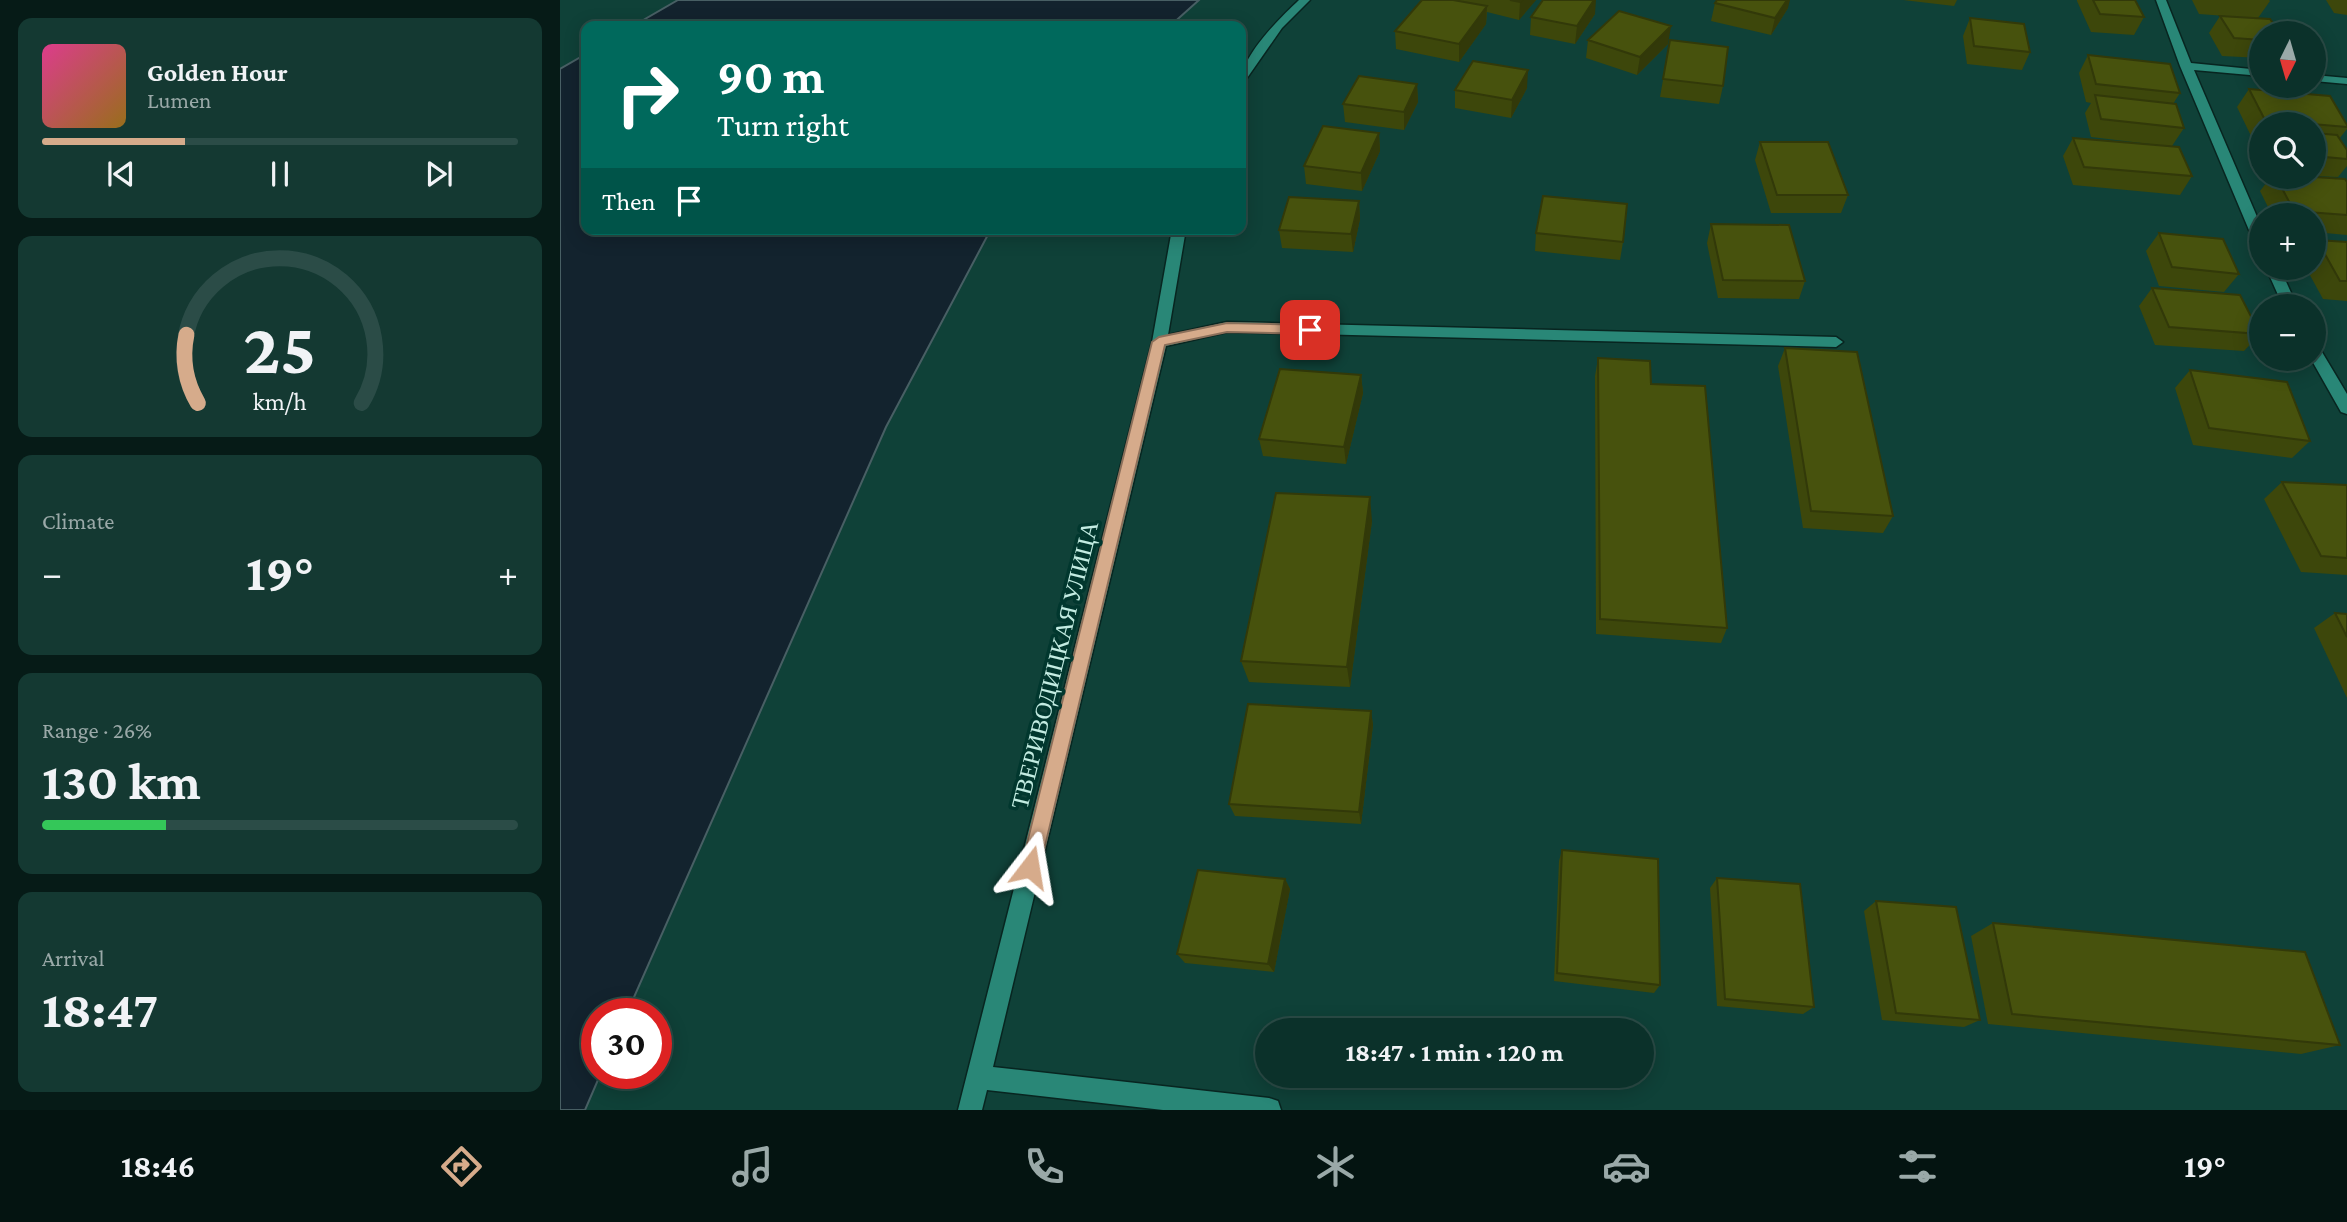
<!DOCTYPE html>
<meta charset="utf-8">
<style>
:root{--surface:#0b312a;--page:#143932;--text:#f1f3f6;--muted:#9aa9a8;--line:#2b4c47;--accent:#d6ab8b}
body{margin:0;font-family:"Crimson Pro",serif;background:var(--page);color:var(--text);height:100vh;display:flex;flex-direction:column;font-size:26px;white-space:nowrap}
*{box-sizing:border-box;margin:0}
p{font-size:23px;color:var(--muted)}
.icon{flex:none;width:38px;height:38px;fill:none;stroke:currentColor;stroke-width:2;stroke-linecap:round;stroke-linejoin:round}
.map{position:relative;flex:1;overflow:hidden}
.details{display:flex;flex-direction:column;gap:18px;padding:18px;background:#061b17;width:560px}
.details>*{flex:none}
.top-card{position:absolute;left:21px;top:21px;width:665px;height:214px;border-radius:14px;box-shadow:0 4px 18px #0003,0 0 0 2px var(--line);background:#00695c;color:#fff;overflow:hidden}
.needle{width:46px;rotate:185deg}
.buttons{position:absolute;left:1689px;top:21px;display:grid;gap:14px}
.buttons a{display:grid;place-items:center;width:77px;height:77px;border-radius:50%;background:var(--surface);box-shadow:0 4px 18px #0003,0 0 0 2px var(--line);font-size:35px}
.speed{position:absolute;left:21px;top:998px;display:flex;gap:14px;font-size:35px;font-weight:700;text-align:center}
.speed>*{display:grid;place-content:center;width:91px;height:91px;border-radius:50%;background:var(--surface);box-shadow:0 4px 18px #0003,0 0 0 2px var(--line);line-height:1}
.speed .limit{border:10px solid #d22;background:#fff;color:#111}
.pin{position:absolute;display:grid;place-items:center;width:60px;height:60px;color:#fff;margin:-30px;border-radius:14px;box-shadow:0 4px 10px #0006}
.me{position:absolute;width:77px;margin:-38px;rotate:14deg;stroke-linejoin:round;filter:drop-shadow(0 0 5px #0008)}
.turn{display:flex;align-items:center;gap:24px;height:147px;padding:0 21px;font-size:32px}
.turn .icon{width:91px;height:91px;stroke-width:2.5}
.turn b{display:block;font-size:49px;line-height:60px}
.then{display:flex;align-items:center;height:66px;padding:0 21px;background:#0003;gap:14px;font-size:26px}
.big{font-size:52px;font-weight:700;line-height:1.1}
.details .tile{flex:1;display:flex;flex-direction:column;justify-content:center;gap:10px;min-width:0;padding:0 24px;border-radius:14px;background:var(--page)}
.details .dial{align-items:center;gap:0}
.dial svg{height:182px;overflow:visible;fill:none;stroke:var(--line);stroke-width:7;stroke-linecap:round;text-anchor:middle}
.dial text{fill:var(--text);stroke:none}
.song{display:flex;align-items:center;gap:21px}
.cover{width:84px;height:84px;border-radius:10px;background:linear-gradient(135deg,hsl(330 70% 55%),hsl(40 70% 35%))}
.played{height:7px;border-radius:4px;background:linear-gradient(90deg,var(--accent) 30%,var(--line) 30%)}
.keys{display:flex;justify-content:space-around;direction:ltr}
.heat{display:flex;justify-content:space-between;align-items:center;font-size:38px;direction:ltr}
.charge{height:10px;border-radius:5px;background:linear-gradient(90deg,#34c759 26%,var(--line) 0)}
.trip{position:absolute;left:695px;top:1018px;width:399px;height:70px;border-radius:35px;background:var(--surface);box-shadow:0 4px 18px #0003,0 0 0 2px var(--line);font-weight:700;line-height:70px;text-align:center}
.tab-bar{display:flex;height:112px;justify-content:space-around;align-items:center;background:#041411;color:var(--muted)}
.tab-bar .icon{width:49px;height:49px}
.tab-bar .on{color:var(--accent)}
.tab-bar b{font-size:32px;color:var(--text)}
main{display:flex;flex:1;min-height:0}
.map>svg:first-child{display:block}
.water{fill:#13232e;stroke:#485f64;stroke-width:2}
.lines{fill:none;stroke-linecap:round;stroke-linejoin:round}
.minor-casing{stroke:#082520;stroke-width:3}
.minor{fill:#298777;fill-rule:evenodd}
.wall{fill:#3d470b}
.shaded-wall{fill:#323909}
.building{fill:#47520d;stroke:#323909;stroke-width:2}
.route{fill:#d6ab8b;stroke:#8b6f5a;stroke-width:2}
.labels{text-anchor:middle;stroke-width:7;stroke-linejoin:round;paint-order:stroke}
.street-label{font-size:24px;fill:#c3ece2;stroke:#01372e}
</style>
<main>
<section class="details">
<div class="tile">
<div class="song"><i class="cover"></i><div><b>Golden Hour</b><p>Lumen</p></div></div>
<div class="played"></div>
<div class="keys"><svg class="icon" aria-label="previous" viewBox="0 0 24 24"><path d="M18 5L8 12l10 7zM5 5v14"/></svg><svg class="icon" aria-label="pause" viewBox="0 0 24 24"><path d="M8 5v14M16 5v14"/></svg><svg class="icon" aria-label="next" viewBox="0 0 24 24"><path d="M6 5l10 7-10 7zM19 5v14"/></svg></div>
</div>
<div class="tile dial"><svg viewBox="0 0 100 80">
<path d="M14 69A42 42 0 1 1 86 69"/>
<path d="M14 69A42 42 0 0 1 9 39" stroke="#d6ab8b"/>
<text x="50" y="56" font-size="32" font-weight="700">25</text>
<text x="50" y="72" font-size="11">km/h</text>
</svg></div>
<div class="tile"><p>Climate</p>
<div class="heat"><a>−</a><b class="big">19°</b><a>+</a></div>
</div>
<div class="tile"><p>Range · 26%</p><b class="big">130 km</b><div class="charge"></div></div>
<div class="tile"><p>Arrival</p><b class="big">18:47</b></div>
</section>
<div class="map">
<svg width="1787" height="1110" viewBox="0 0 1787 1110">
<rect width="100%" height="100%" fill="#0f4138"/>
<path class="water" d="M118,0h521l-29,26h-537z
M26,54v175h405l-105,198 -259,586h-30v60h4l-16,37h-25v-1041z"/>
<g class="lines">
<g class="minor-casing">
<path id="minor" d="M739,0h11l-28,28 -37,53 -4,1c0,-26 39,-64 58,-82z
M1596,0h10l25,63 70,7v6l-67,-6 67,156v20l-7,-4 -74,-176z
M1754,75l33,3v6l-33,-3z
M612,229h14l-18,106 59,-13 609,15 7,5 -7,5 -609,-15 -61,14 -173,721 276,31 9,3 3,9h-118l-176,-20 -5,20h-24l194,-768z
M1706,268h14l17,38h-14z
M1754,346l5,1 28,47v20l-6,-2 -30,-53h3z"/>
</g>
<use href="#minor" class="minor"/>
</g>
<path class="wall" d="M862,0h114l-17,20 -32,-8 -1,12 -27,38 -63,-13 -1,-18z
M1343,0h54l-3,6z
M1517,0h58l9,17 -10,18 -43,-3 -14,-31z
M1632,0h77l1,1 -12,17 3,15v25l-39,-2 -13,-23 11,-17 19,1 -40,-3z
M1766,0h21v15l-13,-2z
M1155,3l73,5 -17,27 -60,-14z
M1035,14l-20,30 -45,-9 1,-18z
M1410,18l60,34 -8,18 -55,-6 -4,-28z
M1028,40l80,4 -31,31 -51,-17z
M1110,40l53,46 -4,18 -59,-7z
M1528,55l92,38 -7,11 11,24 -12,18 20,30 -12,19 -107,-10 -10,-29 10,-18 94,8 -76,-9 -6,-24 6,-10 -5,-1 -7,-29z
M857,84l1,18 -14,28 -59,-8 -2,-18z
M967,88l-16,30 -56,-10v-18z
M1689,89l98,36v4l-8,10 8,11v16l-9,11 -24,-1v-52h-53v15l-9,-1 -15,-31z
M819,133l1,18 -18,40 -56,-7 -2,-18z
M1200,142l88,53 -7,18h-70l-16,-53z
M1711,177h43l33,5v53l-33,-3v-17h-42l-12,-24z
M799,201l1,18 -7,33 -71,-4 -3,-18z
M1151,224l94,57 -6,18 -81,-1 -11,-55z
M976,233l87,9 -3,18 -85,-9z
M1599,233l80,41 -15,18 -65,-6 -13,-35z
M1757,240l30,2v59l-24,-2 -17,-31h8v-24z
M1592,288l108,46 -16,17 -89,-6 -16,-39z
M1225,348l108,168 -10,17 -80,-5 -25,-162z
M1038,358l53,26 76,244 -6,15 -125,-9 -1,-258z
M1630,370l120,71 -18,17 -99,-13 -18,-57z
M801,375l2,18 -17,71 -83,-8 -4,-17z
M1722,482l65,3v90l-46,-3 -37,-73z
M812,521l-22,166 -101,-5 -8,-21z
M1775,613l12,1v84l-33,-70z
M811,711l2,14 -12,99 -126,-8 -6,-12z
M1002,850l98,135 -6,8 -100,-12 5,-120z
M1157,878l97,129 -11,7 -86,-8 -7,-118z
M725,879l5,10 -16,83 -89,-9 -8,-9z
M1316,901l104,119 -16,7 -82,-7 -18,-109z
M1433,923l347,122 -39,9 -313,-30 -17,-88z"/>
<path class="shaded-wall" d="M962,0h14l-17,20 1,-18z
M1034,0h2l-1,14 -20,30 2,-18z
M1227,0h3l-2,8 -17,27 4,-17z
M927,6l-1,18 -27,38v-18z
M1111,26l-3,18 -31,31 3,-18z
M968,70l-1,18 -16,30 1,-18z
M857,84l1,18 -14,28v-18z
M819,133l1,18 -18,40 -1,-18z
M799,201l1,18 -7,33 -2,-18z
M801,375l2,18 -17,71 -2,-17z
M810,497l2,24 -22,166 -3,-20z
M811,711l2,14 -12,99 -2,-12z
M725,879l5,10 -16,83 -6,-8z"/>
<path class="building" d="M862,0h31l34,6 -28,38 -64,-13z
M950,0h12l-2,2z
M983,0h51l-17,26 -46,-9z
M1157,0h70l-12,18 -60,-15z
M1533,0h42l9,17 -44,-3z
M1059,11l52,15 -31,31 -52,-17z
M1660,16l50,3 10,14h-19v7l-27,-2z
M1410,18l54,6 6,28 -56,-6z
M1110,40l58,7 -5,39 -60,-7z
M1528,55l82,9 10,29 -84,-9z
M913,61l55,9 -16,30 -57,-10z
M799,76l58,8 -13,28 -61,-8z
M1689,89l81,7 17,29v2l-82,-7z
M1535,95l81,9 8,24 -83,-9z
M763,126l56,7 -18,40 -57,-7z
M1754,133l23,2 10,15v9l-33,-3z
M1513,138l106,9 13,29 -108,-9z
M1200,142h68l20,53h-71z
M1716,177h38l31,2 2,3v33l-53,-4z
M983,196l84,8 -4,38 -87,-9z
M729,197l70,4 -8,33 -72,-4z
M1151,224l78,1 16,56 -82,-1z
M1599,233l64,6 16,35 -67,-7z
M1757,240l30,2v39h-7z
M1592,288l88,7 20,39 -91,-7z
M1225,348l72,4 36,164 -82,-5z
M1038,358l52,3 1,23 54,2 22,242 -127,-9z
M720,369l81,6 -17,72 -85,-8z
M1630,370l97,12 23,59 -101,-13z
M1722,482l65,3v73l-26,-2z
M716,493l94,4 -23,170 -106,-6z
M1775,613l12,1v23z
M688,704l123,7 -12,101 -130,-8z
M1002,850l96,9 2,126 -103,-12z
M638,870l87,9 -17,85 -91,-10z
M1157,878l83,6 14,123 -89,-8z
M1316,901l80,6 24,113 -84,-7z
M1433,923l312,29 35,93 -328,-31z"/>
<path class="route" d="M667,323l83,2 7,5 -7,4 -83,-2 -62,13 -125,522 -3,7 -7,3 -6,-3 -3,-7 131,-525 7,-5z"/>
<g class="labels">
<g class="street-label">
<text transform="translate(495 665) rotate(-76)" y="8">ТВЕРИВОДИЦКАЯ УЛИЦА</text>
</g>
</g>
</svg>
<div class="buttons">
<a><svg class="needle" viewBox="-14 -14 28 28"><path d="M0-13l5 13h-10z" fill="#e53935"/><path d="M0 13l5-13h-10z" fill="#9aa9a8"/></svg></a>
<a><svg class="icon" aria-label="search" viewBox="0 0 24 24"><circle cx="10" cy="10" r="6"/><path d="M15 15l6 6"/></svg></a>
<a>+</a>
<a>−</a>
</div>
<div class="speed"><div class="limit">30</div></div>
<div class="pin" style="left:750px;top:330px;background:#d93025"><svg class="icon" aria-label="arrive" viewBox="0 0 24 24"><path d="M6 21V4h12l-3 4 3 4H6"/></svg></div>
<svg class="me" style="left:470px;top:867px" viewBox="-20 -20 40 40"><path d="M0-17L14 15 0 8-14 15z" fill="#d6ab8b" stroke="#fff" stroke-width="4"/></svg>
<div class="trip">18:47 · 1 min · 120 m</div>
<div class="top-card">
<div class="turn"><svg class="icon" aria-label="right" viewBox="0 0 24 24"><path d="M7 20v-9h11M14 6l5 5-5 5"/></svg><div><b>90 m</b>Turn right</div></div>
<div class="then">Then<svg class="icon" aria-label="arrive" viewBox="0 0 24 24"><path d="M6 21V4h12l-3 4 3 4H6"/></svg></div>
</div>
</div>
</main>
<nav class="tab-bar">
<b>18:46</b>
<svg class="icon on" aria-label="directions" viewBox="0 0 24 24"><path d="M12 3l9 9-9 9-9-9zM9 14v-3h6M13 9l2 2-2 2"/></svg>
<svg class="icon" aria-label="music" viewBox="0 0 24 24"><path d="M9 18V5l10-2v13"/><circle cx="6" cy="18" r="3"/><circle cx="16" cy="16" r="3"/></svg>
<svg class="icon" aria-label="phone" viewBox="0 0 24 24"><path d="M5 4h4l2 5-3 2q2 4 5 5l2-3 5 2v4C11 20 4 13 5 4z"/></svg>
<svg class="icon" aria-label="climate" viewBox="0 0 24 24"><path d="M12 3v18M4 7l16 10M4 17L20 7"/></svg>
<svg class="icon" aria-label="car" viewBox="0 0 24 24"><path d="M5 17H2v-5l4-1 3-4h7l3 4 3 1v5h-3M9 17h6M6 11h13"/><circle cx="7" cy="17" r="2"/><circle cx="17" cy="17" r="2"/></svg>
<svg class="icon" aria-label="filters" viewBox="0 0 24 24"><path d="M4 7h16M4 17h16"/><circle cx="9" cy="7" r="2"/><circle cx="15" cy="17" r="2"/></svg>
<b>19°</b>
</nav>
